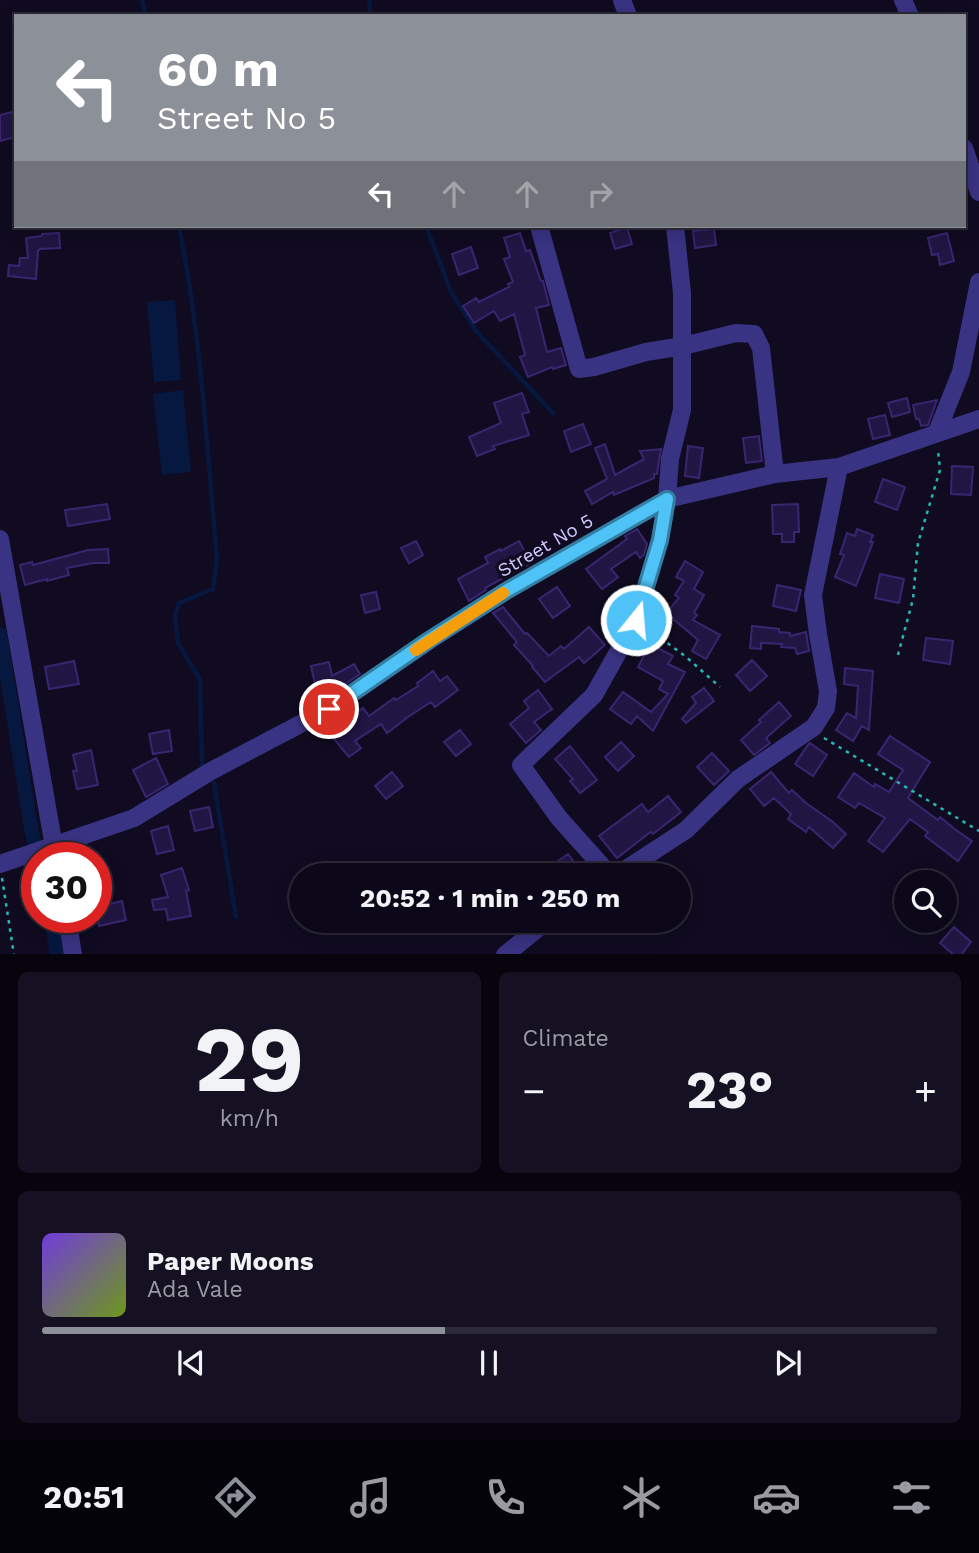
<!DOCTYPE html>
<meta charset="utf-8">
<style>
:root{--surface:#0c0819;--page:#151122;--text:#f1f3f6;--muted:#9a9aa2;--line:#2c2938;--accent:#8c9099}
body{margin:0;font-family:"Work Sans",sans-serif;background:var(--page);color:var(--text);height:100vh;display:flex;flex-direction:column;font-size:26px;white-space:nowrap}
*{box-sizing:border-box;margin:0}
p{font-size:23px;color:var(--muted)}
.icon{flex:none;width:38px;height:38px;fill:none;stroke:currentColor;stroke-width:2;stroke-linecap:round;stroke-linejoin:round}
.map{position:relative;height:954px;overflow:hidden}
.drawer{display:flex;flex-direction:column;gap:18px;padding:18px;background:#07040e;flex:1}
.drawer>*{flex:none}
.hud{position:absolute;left:14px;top:14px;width:952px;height:214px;border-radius:0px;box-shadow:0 4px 18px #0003,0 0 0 2px var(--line);background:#8c9099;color:#fff;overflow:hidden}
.controls{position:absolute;left:894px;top:870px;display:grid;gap:14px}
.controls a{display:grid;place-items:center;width:63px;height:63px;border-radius:50%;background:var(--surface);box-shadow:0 4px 18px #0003,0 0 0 2px var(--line);font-size:35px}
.speed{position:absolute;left:21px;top:842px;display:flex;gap:14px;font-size:35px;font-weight:700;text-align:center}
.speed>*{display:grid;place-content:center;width:91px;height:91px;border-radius:50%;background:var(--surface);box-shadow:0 4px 18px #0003,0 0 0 2px var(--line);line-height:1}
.speed .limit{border:10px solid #d22;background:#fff;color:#111}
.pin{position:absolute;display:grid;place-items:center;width:60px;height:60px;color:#fff;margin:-30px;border:4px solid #fff;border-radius:50%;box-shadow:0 2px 7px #0007}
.me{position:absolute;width:77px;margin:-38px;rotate:17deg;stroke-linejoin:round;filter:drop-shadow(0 0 5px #0008)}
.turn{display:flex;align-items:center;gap:24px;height:147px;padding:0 28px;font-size:32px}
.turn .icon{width:91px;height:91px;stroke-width:2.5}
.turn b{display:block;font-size:49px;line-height:60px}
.lanes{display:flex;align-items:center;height:66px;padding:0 28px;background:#0003;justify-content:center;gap:35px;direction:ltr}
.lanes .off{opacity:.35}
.big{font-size:52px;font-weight:700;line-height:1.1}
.drawer .widget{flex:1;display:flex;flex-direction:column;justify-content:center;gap:10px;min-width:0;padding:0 24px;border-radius:10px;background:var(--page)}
.drawer .dial{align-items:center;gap:0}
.dial b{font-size:91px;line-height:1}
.song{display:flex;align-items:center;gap:21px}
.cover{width:84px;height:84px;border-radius:10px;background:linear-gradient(135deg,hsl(260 70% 55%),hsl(80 70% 35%))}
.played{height:7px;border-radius:4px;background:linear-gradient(90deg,var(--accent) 45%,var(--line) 45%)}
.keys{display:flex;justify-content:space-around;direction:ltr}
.heat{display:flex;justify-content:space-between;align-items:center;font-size:38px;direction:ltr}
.drawer .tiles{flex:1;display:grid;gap:18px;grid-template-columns:1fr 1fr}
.widget:last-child{grid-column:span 2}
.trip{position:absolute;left:289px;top:863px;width:402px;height:70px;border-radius:35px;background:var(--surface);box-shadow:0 4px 18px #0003,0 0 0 2px var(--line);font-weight:700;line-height:70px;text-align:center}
.menu{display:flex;height:112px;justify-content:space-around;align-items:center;background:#05030a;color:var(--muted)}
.menu .icon{width:49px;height:49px}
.menu .selected{color:var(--accent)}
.menu b{font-size:32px;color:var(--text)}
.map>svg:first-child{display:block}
.water{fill:#06183f}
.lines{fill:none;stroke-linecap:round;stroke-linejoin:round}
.stream{stroke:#06183f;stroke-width:4.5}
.canal{stroke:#06183f;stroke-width:14}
.building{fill:#211643;stroke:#382671;stroke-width:2}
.path{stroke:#25b9b6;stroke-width:2.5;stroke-dasharray:3.5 5;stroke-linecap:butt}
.minor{stroke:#393383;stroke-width:18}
.route-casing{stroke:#337fa1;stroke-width:18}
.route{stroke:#4fc3f7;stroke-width:12}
.slow{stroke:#f59e0b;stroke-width:12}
.labels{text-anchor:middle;stroke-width:7;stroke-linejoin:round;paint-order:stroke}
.street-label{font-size:19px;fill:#d3cbff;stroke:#100b21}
</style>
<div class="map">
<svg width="979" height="955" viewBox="0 0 979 955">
<rect width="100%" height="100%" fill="#100b21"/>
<path class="water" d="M175,300l6,80 -27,2 -7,-80z
M183,390l8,82 -29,3 -9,-81z"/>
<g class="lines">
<path class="stream" d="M142,0l4,16
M369,0l1,16
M179,226c22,109 28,222 38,333l-4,30 -34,14 -4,13 3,27 22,37 2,86
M426,226l25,66 25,39 77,82
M214,783l22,134"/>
<path class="canal" d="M0,634l31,194 7,30
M51,917l6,38"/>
</g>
<path class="building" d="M16,111v26l-16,4v-26z
M627,227l5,17 -17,5 -5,-16z
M714,229l2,16 -21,3 -2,-17z
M59,233l1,15 -20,1 -2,2 -2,28 -28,-3 1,-11 10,1 1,-8h8l-2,-20 16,-2v-2z
M520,233l6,18 4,-1 11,31h2l6,24 -13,3 11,44 14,-4 5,17 -13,4 -1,-2 -24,10 -8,-20 5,-2 -11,-41 -14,7 -6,-10 -20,12 -11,-17 13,-8 3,4 30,-15 -1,-3 5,-2 -9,-23 6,-2 -6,-19z
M947,233l7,28 -14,4 -2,-11 -6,1 -4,-17z
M471,247l7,21 -19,7 -7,-21z
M522,393l7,19 -7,2 7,21 -36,11 2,3 -18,7 -8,-19 32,-14 -7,-20z
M907,398l3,14 -18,5 -4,-14z
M937,400l-9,25 -7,1 -2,-7h-3l-3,-14z
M885,415l5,20 -17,4 -5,-20z
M583,424l8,20 -20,8 -7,-21z
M759,436l3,25 -16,2 -3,-25z
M605,444l10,31 29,-16 -4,-8 21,-2 -4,25h-3v4l-40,17 -1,-3 -21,12 -7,-13 22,-12 -12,-31z
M688,446l15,2 -4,30 -14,-2z
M952,466l21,1 -2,28 -20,-1z
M883,479l22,8 -8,23 -22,-8z
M107,504l3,15 -42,7 -3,-16z
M798,504l1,28h-5v10h-12v-8h-9l-1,-29z
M637,529l10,15 -3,11 -4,3 -4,-6 -25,17 7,8 -16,12 -16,-20 41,-30 -2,-3z
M857,529l16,6 -3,7h3l-17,44 -21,-9 9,-22 -4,-1 7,-21 8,3z
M416,541l7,14 -14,8 -8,-15z
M519,541l12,22 -46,25 1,2 -17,11 -11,-22 30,-16 -3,-6 15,-8 1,2z
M108,549l1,14h-16l-26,5 2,7 -22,6v-2l-22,6 -5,-20 12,-3 1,3 55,-15z
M685,561l18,11 -9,17 10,6 -10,18 3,2 -4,5 27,15 -14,24 -14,-8 6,-11 -32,-27 13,-15 -4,-3 9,-14 -8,-4z
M880,574l24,5 -5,24 -24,-5z
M777,585l24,5 -5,21 -23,-5z
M557,587l13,19 -17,12 -14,-19z
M376,592l4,17 -15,4 -4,-18z
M503,607l22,27 2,-1 22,23 12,-10 3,3 25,-22 16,18 -21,18 -5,-6 -34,25 -13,-15 1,-1 -19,-21 3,-3 -24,-29z
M752,626l27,3v3l11,1v3l16,-4 3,19 -12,3 -2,-6 -14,-1 1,-3 -21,-1v6l-11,-1z
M926,638l27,3 -3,23 -27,-4z
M650,644l23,12 -5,8 17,8 -32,59 -16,-15 -6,8 -21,-15 13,-17 28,20 17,-18 -9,-5 4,-8 -25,-14z
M752,660l15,16 -17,15 -14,-16z
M74,661l5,23 -30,5 -4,-22z
M329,662l3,14 22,-12 6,10 -22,15 -21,4 -6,-27z
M845,668l28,3 -4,59 -7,-4 -9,15 -17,-11 11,-17 9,5 2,-32 -14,-2z
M433,671l7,10 7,-5 11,14 -23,17 -4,-5 -23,15 -21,16 -6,-9 -26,17 6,7 -12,9 -16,-19 16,-13 -3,-5 17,-12 6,8 25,-18 2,2 22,-14 -1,-3z
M704,688l10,13 -28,22 -4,-4 14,-16 -4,-6z
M538,690l14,19 -18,13 7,8 -15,13 -16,-19 19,-16 -5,-7z
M779,702l12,14 -25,22 4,5 -16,12 -13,-15 20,-18 -2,-2z
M169,730l3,21 -19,3 -4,-20z
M460,730l11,14 -15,12 -12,-14z
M890,736l40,26 -22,36 30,22 2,-3 16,13 16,11 -14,20 -33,-25 3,-4 -18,-13 -27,33 -15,-11 17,-23 -26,-15 -4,5 -17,-11 16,-24 20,14 1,-3 14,8 14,-22 -25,-16z
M621,742l13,14 -16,15 -13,-14z
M810,743l17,12 -14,21 -18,-12 12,-18z
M570,746l27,34 -17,13 -10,-12 3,-2 -18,-20z
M91,750l7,35 -21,4 -4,-18h4l-4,-16z
M712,753l17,18 -15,14 -17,-18z
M156,758l12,26 -22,13 -13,-27z
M392,772l11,14 -17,13 -11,-13z
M771,772l18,21 3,-3 14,13 27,19 13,12 -13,14 -24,-21 -3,5 -18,-13 3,-5 -17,-16 -10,8 -14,-17z
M668,796l13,16 -28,22 -2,-2 -7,5 -27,21 -18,-22 43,-32 6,8z
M209,807l4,20 -18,4 -5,-20z
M168,826l6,24 -17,4 -6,-23z
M568,854l16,21h-46z
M182,868l7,22 -3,1 5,25 -23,4 -2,-11 -12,1 -2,-10 16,-3 -7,-22z
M122,901l4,19 -27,6 -3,-19z
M954,927l17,15 -10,13h-7l-14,-12z"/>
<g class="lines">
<path class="path" d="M647,628l38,28 35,31
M898,655l15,-56 5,-56 22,-73 -2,-20
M824,738l155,93
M2,878l12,77"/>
<path class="minor" d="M622,0l6,16
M903,0l7,16
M964,148l15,44
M539,226l40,143 15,-2 52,-15 37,-6 53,-13 18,1 7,14 14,126
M937,432l24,-60 18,-90
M0,539l56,319
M0,864l134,-46 77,-47 118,-62 101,-69 76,-49 161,-92 108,-25 64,-7 140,-48
M610,875l-51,-57 -38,-53 73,-70 42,-75 24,-80 7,-41 3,-40 12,-49v-117l-7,-67
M617,875l69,-45 52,-51 76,-52 12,-19 2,-17 -10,-57 -5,-39 26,-128
M67,917l6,38
M505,955l43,-35"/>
</g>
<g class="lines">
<g class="route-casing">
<path id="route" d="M329,709l100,-69 77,-49 161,-92 -7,41 -24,80"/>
</g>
<use href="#route" class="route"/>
<path class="slow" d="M416,650l87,-57"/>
</g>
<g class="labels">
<g class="street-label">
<text transform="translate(545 545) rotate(-30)" y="7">Street No 5</text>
</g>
</g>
</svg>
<div class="controls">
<a><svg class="icon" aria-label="search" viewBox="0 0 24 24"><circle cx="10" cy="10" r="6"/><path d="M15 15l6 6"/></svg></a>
</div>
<div class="speed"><div class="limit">30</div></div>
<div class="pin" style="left:329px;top:709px;background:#d93025"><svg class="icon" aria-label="arrive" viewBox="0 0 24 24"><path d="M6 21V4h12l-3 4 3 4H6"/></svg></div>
<svg class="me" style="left:636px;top:620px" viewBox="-20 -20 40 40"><circle r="17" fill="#4fc3f7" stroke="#fff" stroke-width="3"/><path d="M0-11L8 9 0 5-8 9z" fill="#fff"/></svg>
<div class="trip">20:52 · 1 min · 250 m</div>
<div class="hud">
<div class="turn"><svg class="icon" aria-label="left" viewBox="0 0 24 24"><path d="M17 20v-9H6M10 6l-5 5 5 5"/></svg><div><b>60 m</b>Street No 5</div></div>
<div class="lanes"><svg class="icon" aria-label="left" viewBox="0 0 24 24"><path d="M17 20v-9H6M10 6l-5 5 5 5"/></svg><svg class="icon off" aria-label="ahead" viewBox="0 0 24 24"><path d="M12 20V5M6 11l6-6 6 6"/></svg><svg class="icon off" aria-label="ahead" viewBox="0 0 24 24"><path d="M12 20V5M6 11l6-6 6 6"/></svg><svg class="icon off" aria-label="right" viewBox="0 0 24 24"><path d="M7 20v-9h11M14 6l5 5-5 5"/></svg></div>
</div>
</div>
<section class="drawer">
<div class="tiles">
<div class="widget dial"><b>29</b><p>km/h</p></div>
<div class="widget"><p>Climate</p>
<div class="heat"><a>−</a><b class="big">23°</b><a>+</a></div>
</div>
<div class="widget">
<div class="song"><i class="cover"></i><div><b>Paper Moons</b><p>Ada Vale</p></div></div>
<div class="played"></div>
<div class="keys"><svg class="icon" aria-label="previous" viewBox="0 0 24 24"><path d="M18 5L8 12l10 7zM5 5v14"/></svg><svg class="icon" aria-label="pause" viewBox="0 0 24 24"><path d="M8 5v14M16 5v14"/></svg><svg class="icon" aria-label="next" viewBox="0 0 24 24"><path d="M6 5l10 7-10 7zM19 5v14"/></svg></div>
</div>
</div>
</section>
<nav class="menu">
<b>20:51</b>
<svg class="icon selected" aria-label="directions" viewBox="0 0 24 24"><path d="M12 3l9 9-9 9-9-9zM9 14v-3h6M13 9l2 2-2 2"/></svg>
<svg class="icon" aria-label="music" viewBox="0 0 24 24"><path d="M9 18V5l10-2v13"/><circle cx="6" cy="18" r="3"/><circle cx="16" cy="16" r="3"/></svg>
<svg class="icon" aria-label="phone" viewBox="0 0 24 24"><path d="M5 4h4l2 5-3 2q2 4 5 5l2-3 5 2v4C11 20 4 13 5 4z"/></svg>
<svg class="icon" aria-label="climate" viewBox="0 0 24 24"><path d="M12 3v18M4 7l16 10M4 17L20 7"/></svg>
<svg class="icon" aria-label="car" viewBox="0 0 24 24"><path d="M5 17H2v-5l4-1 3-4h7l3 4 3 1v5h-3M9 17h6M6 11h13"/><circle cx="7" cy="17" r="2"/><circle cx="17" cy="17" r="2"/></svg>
<svg class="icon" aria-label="filters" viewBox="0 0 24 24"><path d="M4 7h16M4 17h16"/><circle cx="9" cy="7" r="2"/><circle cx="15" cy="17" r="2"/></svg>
</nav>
